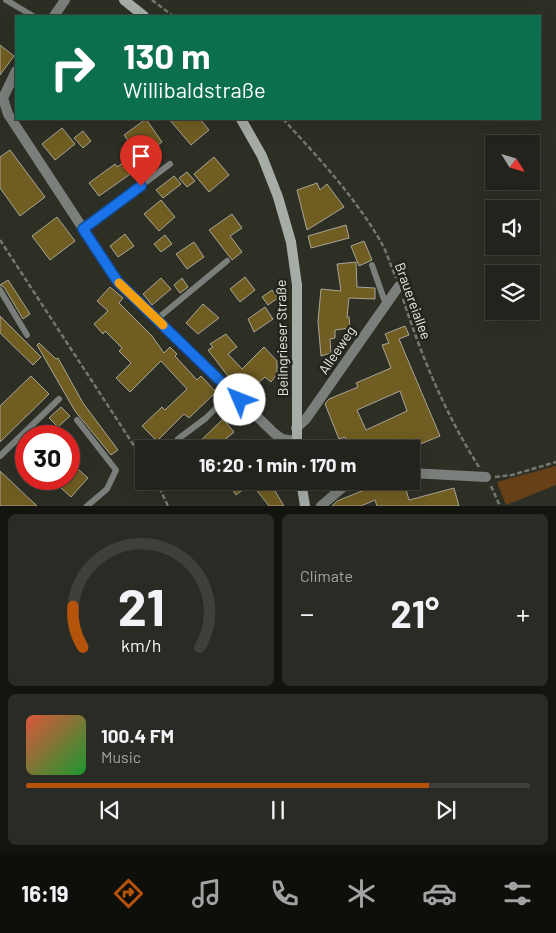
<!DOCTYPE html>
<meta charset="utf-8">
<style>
:root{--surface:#22231c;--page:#2a2b25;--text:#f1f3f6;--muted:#a2a4a3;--line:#3f403b;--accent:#b45309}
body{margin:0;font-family:Barlow,sans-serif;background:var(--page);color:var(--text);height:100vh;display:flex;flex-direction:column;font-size:19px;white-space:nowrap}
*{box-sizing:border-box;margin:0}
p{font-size:16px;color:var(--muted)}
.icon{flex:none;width:28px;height:28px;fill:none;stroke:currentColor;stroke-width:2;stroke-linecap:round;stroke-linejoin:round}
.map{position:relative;height:506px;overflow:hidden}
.sheet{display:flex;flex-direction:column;gap:8px;padding:8px;background:#13130f;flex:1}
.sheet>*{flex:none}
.banner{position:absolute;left:15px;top:15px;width:526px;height:105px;border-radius:0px;box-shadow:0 5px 20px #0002,0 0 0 1px var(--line);background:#0b6e4f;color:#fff;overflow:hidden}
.needle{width:32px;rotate:127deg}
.tools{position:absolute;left:485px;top:135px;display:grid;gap:10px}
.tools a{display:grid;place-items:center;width:55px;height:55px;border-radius:0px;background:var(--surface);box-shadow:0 5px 20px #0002,0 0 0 1px var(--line);font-size:25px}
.speed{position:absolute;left:15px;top:425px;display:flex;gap:10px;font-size:25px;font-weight:700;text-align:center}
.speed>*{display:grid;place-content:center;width:65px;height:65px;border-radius:50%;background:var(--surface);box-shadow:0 5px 20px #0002,0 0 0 1px var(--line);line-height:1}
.speed .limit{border:8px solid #d22;background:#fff;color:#111}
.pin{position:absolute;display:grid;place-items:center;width:42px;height:42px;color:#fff;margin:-51px -21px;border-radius:50% 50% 50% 0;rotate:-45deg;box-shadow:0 0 5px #0007}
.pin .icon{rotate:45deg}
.me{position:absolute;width:55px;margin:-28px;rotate:314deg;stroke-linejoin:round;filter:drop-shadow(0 0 4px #0008)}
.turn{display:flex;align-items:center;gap:18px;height:105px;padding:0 25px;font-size:22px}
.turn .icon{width:65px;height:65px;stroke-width:2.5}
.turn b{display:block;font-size:35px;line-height:42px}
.big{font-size:38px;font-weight:700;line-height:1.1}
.sheet .card{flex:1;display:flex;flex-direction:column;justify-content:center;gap:8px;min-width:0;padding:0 18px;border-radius:8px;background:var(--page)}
.sheet .dial{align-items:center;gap:0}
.dial svg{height:130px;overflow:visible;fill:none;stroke:var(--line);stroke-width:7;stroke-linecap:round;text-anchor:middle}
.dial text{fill:var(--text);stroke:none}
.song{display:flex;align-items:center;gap:15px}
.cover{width:60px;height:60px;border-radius:8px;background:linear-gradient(135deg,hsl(10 70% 55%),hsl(130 70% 35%))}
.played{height:5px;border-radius:2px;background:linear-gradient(90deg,var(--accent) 80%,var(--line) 80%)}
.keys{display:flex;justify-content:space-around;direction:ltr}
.heat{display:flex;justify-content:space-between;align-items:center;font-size:28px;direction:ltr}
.sheet .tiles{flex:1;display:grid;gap:8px;grid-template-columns:1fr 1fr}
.card:last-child{grid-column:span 2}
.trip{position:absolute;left:135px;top:440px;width:285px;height:50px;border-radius:0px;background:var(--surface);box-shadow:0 5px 20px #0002,0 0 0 1px var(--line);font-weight:700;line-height:50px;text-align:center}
.menu{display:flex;height:80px;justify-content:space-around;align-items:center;background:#0e0e0b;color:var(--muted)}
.menu .icon{width:35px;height:35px}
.menu .active{color:var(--accent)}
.menu b{font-size:22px;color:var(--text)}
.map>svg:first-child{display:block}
.green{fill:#684018}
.building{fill:#705d22;stroke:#a9a599;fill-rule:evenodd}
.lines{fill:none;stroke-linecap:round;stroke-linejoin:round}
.path{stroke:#75776f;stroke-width:2.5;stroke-dasharray:5 2.5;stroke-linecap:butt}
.service{stroke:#7b7f7b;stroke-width:6}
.minor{stroke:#7b7f7b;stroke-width:10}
.secondary{stroke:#a6ada7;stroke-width:10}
.route-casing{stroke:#114b97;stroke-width:12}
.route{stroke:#1a73e8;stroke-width:9}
.slow{stroke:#f59e0b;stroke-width:9}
.labels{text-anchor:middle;stroke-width:5;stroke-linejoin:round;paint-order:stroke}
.street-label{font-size:14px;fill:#e7e9e3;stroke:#23251c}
</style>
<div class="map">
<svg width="556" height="506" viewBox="0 0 556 506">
<rect width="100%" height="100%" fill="#2d2f25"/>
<path class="green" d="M556,466v19l-50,20 -9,-23z"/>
<path class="building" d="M0,45l14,11 -14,19z
M146,119l16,23 -22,16 -16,-23z
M169,119h31l9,11 -18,15z
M62,128l13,16 -20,16 -13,-16z
M83,131l8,10 -8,7 -9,-10z
M129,144l17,24 -8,5 -2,-3 -37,26 -10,-13 26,-19 2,3 12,-8 -8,-10z
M10,150l35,47 -25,19 -20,-28v-31z
M214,157l15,18 -20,17 -15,-18z
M187,172l8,9 -8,6 -8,-9z
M174,176l7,8 -18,14 -7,-8z
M317,183l3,7 7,-6 17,23 -37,23 -10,-40z
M161,200l14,17 -16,14 -15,-17z
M232,214l10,14 -12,8 12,16 -10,8 -23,-30z
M57,217l18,24 -25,19 -18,-24z
M346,225l3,13 -38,10 -3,-12z
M125,234l9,12 -16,11 -8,-11z
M165,235l7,9 -11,8 -7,-8z
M364,241l8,19 -13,6 -8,-20z
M194,242l10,15 -17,12 -11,-15z
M356,262l1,25 18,1v11l-26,-1 -2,19h2l1,11 -15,2v8l-5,1 1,14 -10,3 -3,-35 3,-32 20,2 -4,-27z
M245,277l10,13 -15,12 -10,-13z
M161,278l10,11 -19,16 -9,-11z
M182,278l6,9 -8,6 -6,-8z
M8,280l22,34 -7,5 -19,-32 -4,-2z
M110,287l13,11 -4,5 33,33 12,17 6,-6 7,7 -2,2 22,24 4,-4 15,16 -27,26 -5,-4 -27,27 -15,-15 20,-19 3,3 22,-21 -26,-28 -31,31 -14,-14 15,-15 -12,-12 3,-3 -17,-17 -2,3 -9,-10 14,-13 -11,-10z
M272,290l6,8 -10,7 -6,-8z
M203,304l16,14 -21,16 -12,-11z
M265,307l8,12 -19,13 -6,-13z
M0,316l41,41 -8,8 -33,-32z
M405,326l4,9 -10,4 41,97 -22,9 2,4h-15l-5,-10 -21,10h-29l-5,-12 -6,2 -14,-35 4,-5 29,-12 -2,-4 35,-15 -9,-23 7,-2 -4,-9zM400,391l7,20 -41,19 -9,-20z
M226,334l11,13 -9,7 14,15 22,-22 13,14v13l-6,8 -6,-5 -20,18 -11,-11 -26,-34 5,-3 -3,-3z
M39,343l17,16 2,-1 25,45 35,47 -7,5 -36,-44 -38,-66z
M31,376l18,18 -49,48v-36z
M61,407l9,9 -12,11 -9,-9z
M223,419l11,13 -20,17h-22z
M69,461l19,17 -17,19 -20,-18h18z
M0,471l37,35h-37z
M226,481h43l15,25h-15l-18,-23 -15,12z
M404,482l5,18 45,-12 5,18h-82l-2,-6 -14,6h-29l5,-5 42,-17 1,4z"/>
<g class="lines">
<path class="path" d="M152,0l21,16
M283,119c35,38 72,78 98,123 6,11 10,24 15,36
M0,240l144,221
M403,299c19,59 43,116 76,168
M495,477l17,-2 44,-13
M156,481l12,25
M491,486l9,20"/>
<path class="service" d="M6,0l27,16
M83,229l87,-65
M372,265l13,37
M0,290l27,45
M157,319l70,-58
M77,420l39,50 -9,19 -20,17
M178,439l28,-21 25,-25
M0,456l59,-57"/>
<path class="minor" d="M54,16l11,-16
M16,71l-13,27 5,16 110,168 156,151 8,6 14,2
M296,428l10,-9 93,-133
M411,473l75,4
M321,506l29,-25"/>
<path class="secondary" d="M124,0l20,16
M241,119l21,37 16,41 13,45 6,43v164
M301,481l4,25"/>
</g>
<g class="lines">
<g class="route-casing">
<path id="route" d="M141,186l-58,43 35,53 122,118"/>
</g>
<use href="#route" class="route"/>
<path class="slow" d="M119,283l44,42"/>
</g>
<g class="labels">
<g class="street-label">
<text transform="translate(413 301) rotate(70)" y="5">Brauereiallee</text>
<text transform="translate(282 338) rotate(-91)" y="5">Beilngrieser Straße</text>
<text transform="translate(337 350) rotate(-56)" y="5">Alleeweg</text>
</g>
</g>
</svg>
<div class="tools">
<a><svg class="needle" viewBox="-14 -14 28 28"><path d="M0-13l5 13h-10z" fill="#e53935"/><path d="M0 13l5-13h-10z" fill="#a2a4a3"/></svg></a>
<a><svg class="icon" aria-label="sound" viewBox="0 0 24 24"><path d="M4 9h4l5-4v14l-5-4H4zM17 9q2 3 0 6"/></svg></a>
<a><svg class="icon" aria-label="layers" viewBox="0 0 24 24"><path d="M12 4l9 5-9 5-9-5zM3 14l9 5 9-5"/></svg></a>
</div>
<div class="speed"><div class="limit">30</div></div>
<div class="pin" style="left:141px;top:186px;background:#d93025"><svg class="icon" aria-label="arrive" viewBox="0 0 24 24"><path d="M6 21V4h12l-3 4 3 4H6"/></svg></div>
<svg class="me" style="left:240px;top:400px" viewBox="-20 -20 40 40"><circle r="19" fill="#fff"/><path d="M0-13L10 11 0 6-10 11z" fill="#1a73e8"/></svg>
<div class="trip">16:20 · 1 min · 170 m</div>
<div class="banner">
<div class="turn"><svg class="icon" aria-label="right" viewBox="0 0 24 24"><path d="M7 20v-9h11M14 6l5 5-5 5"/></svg><div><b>130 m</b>Willibaldstraße</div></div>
</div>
</div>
<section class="sheet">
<div class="tiles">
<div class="card dial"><svg viewBox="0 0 100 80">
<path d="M14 69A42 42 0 1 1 86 69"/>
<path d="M14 69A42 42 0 0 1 8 44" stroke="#b45309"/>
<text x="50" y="56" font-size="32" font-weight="700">21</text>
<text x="50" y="72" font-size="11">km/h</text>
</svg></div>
<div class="card"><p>Climate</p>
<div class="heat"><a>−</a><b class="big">21°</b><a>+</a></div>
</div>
<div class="card">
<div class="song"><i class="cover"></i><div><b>100.4 FM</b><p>Music</p></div></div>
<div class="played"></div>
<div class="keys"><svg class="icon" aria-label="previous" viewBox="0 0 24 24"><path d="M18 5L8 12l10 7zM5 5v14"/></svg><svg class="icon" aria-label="pause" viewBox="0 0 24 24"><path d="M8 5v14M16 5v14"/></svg><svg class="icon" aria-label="next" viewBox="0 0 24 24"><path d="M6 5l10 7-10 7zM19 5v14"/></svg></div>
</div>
</div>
</section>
<nav class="menu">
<b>16:19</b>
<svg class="icon active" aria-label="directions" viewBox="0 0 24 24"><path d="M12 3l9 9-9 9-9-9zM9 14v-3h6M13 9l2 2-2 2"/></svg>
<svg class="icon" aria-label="music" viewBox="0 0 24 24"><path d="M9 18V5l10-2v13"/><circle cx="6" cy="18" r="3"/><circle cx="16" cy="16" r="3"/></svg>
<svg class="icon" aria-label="phone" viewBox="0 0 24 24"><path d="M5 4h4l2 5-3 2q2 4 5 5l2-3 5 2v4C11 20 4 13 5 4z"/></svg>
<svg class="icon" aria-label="climate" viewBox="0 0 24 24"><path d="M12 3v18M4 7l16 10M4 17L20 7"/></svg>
<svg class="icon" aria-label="car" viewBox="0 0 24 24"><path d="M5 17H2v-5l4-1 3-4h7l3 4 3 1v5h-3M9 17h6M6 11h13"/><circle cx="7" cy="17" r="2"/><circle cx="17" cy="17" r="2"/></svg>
<svg class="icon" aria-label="filters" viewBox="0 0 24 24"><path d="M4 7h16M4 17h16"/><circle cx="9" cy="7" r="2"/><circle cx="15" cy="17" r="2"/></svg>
</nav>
